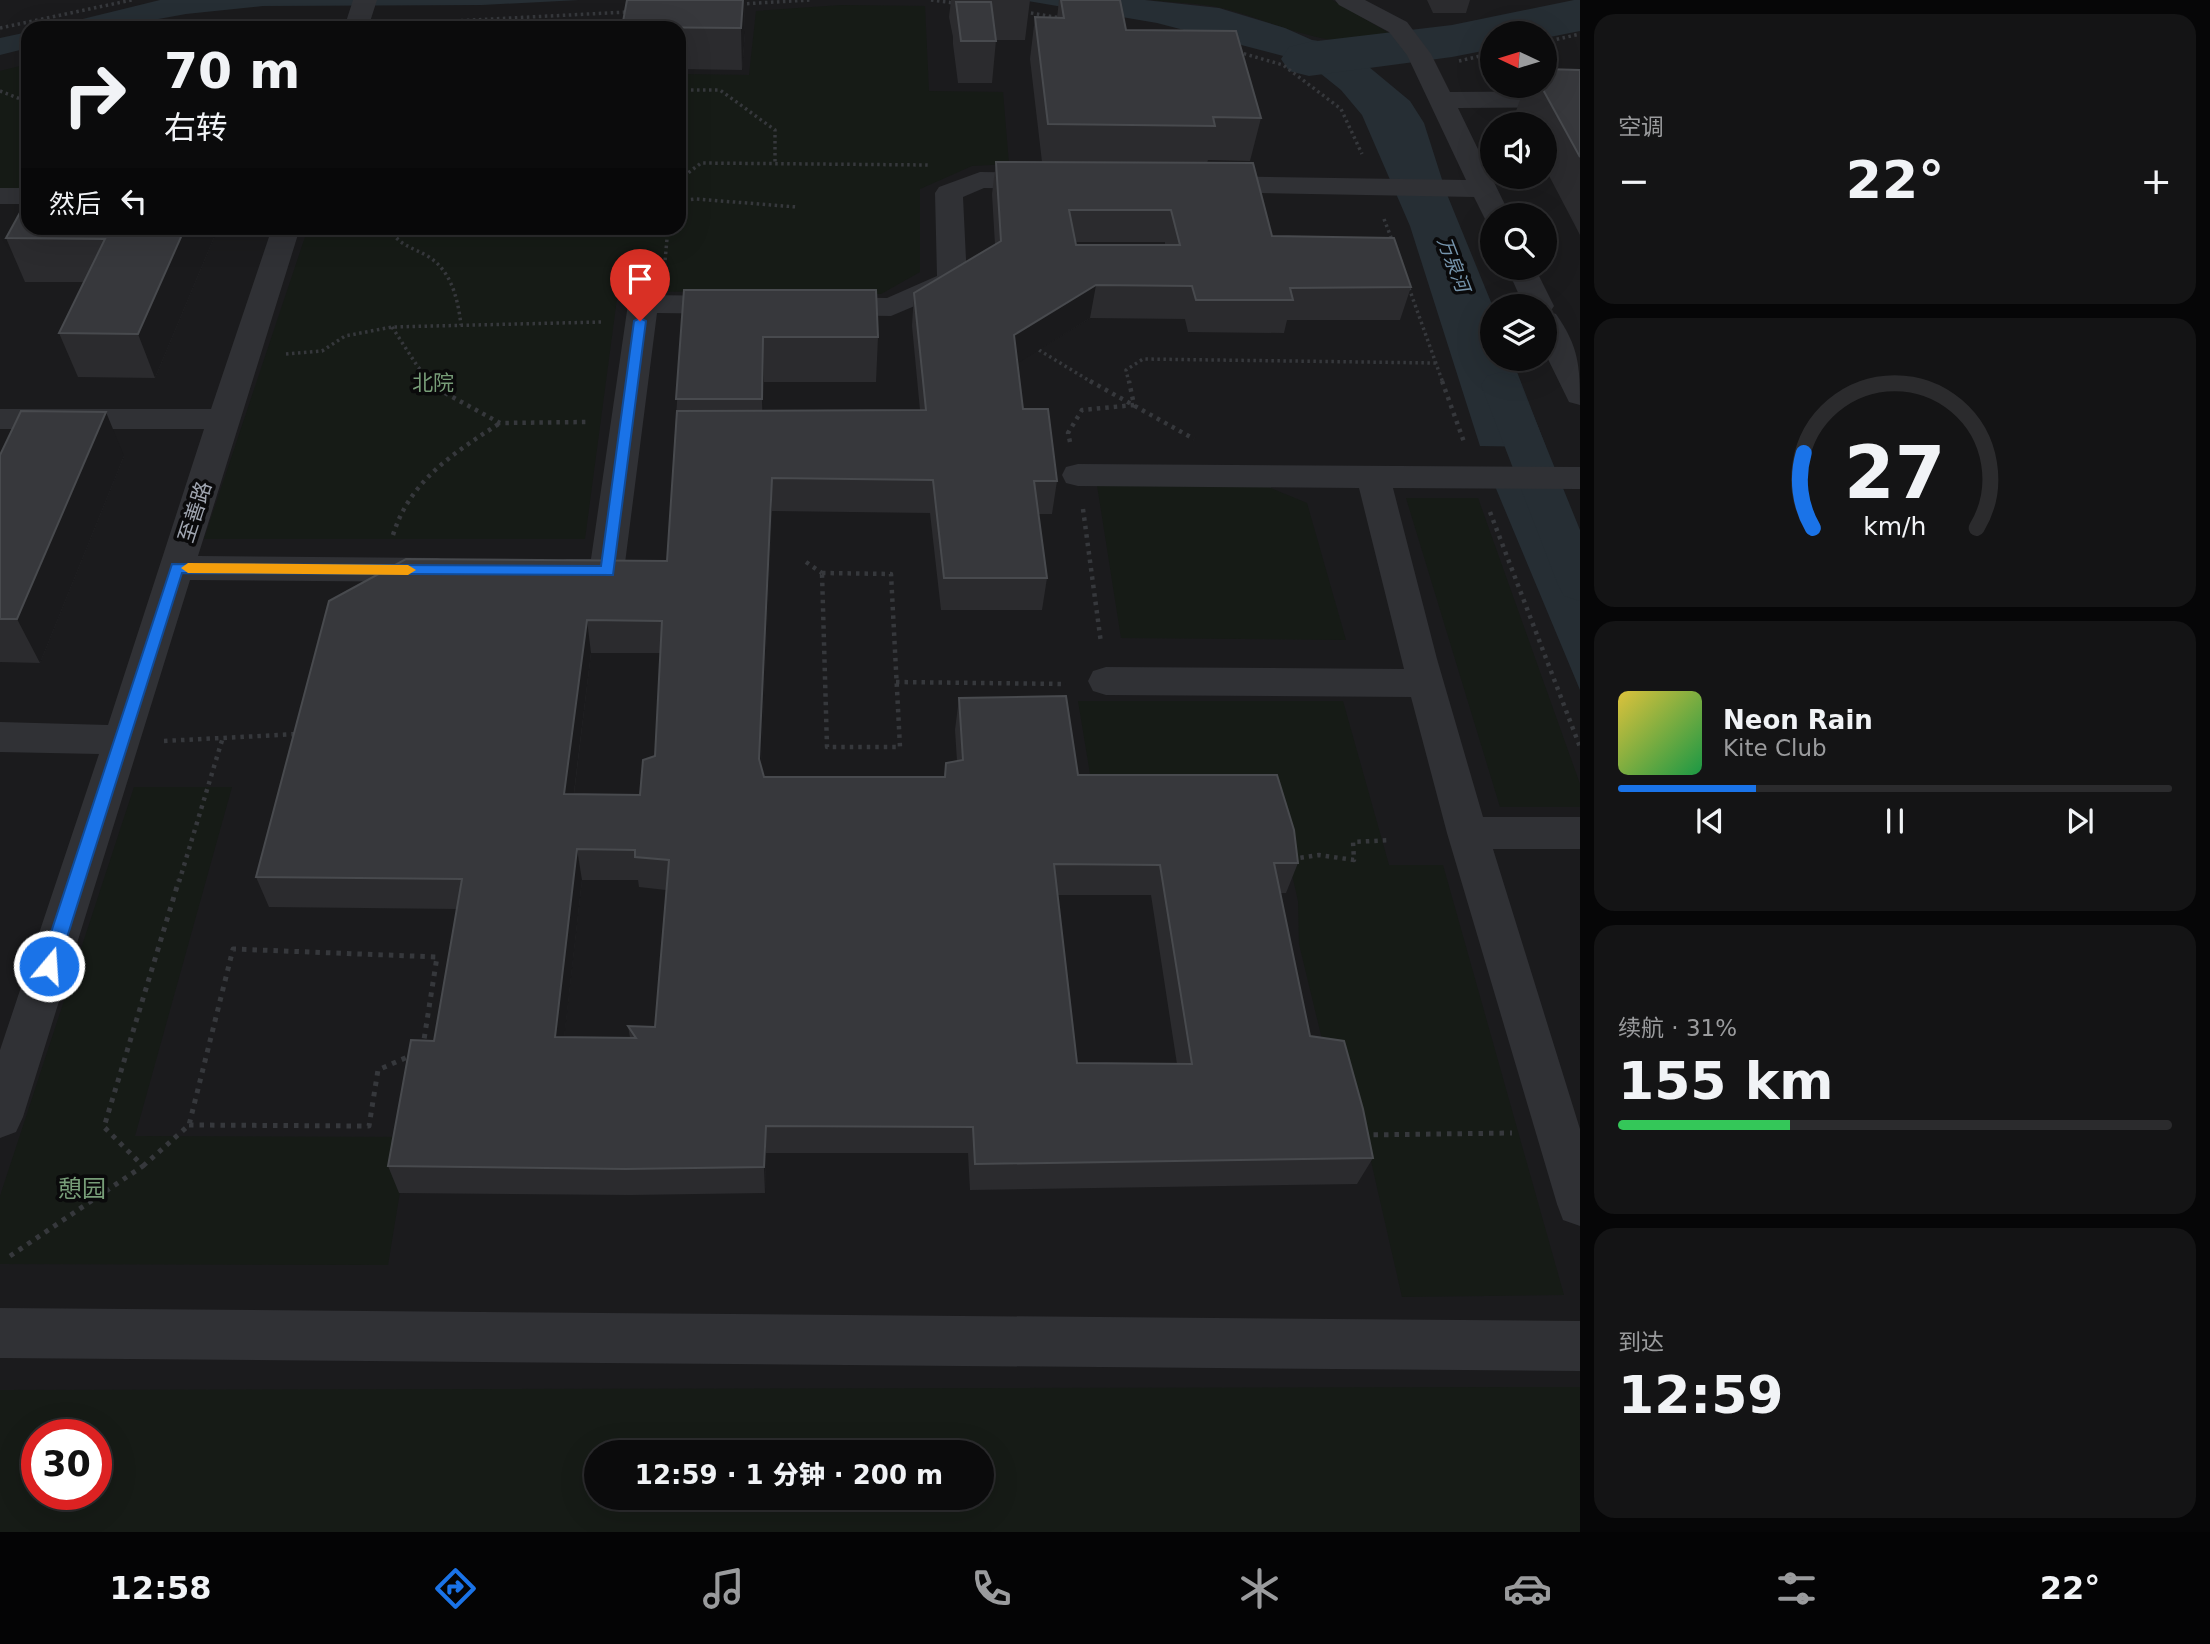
<!DOCTYPE html>
<html lang="zh">
<meta charset="utf-8">
<style>
:root{--surface:#0b0b0c;--page:#141415;--text:#f1f3f6;--muted:#9a9b9d;--line:#2b2b2d;--accent:#1a73e8}
body{margin:0;font-family:"DejaVu Sans","Noto Sans SC",sans-serif;background:var(--page);color:var(--text);height:100vh;display:flex;flex-direction:column;font-size:26px;white-space:nowrap}
*{box-sizing:border-box;margin:0}
p{font-size:23px;color:var(--muted)}
.icon{flex:none;width:38px;height:38px;fill:none;stroke:currentColor;stroke-width:2;stroke-linecap:round;stroke-linejoin:round}
.map{position:relative;flex:1;overflow:hidden}
.sheet{display:flex;flex-direction:column;gap:14px;padding:14px;background:#060607;width:630px}
.sheet>*{flex:none}
.banner{position:absolute;left:21px;top:21px;width:665px;height:214px;border-radius:21px;box-shadow:0 7px 28px #0002,0 0 0 2px var(--line);background:#0b0b0c;color:var(--text);overflow:hidden}
.needle{width:46px;rotate:274deg}
.tools{position:absolute;left:1480px;top:21px;display:grid;gap:14px}
.tools a{display:grid;place-items:center;width:77px;height:77px;border-radius:50%;background:var(--surface);box-shadow:0 7px 28px #0002,0 0 0 2px var(--line);font-size:35px}
.speed{position:absolute;left:21px;top:1419px;display:flex;gap:14px;font-size:35px;font-weight:700;text-align:center}
.speed>*{display:grid;place-content:center;width:91px;height:91px;border-radius:50%;background:var(--surface);box-shadow:0 7px 28px #0002,0 0 0 2px var(--line);line-height:1}
.speed .limit{border:10px solid #d22;background:#fff;color:#111}
.pin{position:absolute;display:grid;place-items:center;width:60px;height:60px;color:#fff;margin:-72px -30px;border-radius:50% 50% 50% 0;rotate:-45deg;box-shadow:0 0 7px #0007}
.pin .icon{rotate:45deg}
.me{position:absolute;width:77px;margin:-38px;rotate:18deg;stroke-linejoin:round;filter:drop-shadow(0 0 5px #0008)}
.turn{display:flex;align-items:center;gap:24px;height:147px;padding:0 28px;font-size:32px}
.turn .icon{width:91px;height:91px;stroke-width:2.5}
.turn b{display:block;font-size:49px;line-height:60px}
.then{display:flex;align-items:center;height:66px;padding:0 28px;background:#0003;gap:14px;font-size:26px}
.big{font-size:52px;font-weight:800;line-height:1.1}
.sheet .card{flex:1;display:flex;flex-direction:column;justify-content:center;gap:10px;min-width:0;padding:0 24px;border-radius:21px;background:var(--page)}
.sheet .dial{align-items:center;gap:0}
.dial svg{height:182px;overflow:visible;fill:none;stroke:var(--line);stroke-width:7;stroke-linecap:round;text-anchor:middle}
.dial text{fill:var(--text);stroke:none}
.song{display:flex;align-items:center;gap:21px}
.cover{width:84px;height:84px;border-radius:10px;background:linear-gradient(135deg,hsl(50 70% 55%),hsl(140 70% 35%))}
.played{height:7px;border-radius:4px;background:linear-gradient(90deg,var(--accent) 25%,var(--line) 25%)}
.keys{display:flex;justify-content:space-around;direction:ltr}
.heat{display:flex;justify-content:space-between;align-items:center;font-size:38px;direction:ltr}
.charge{height:10px;border-radius:5px;background:linear-gradient(90deg,#34c759 31%,var(--line) 0)}
.trip{position:absolute;left:584px;top:1440px;width:410px;height:70px;border-radius:35px;background:var(--surface);box-shadow:0 7px 28px #0002,0 0 0 2px var(--line);font-weight:800;line-height:70px;text-align:center}
.tab-bar{display:flex;height:112px;justify-content:space-around;align-items:center;background:#040405;color:var(--muted)}
.tab-bar .icon{width:49px;height:49px}
.tab-bar .on{color:var(--accent)}
.tab-bar b{font-size:32px;color:var(--text)}
main{display:flex;flex:1;min-height:0}
.map>svg:first-child{display:block}
.built{fill:#1b1b1d;fill-rule:evenodd}
.green{fill:#161b16;fill-rule:evenodd}
.water{fill:#262e34}
.lines{fill:none;stroke-linecap:round;stroke-linejoin:round}
.canal{fill:#262e34;fill-rule:evenodd}
.river{fill:#262e34;fill-rule:evenodd}
.path-far2{stroke:#36383c;stroke-width:3.5;stroke-dasharray:2.5 3.5;stroke-linecap:butt}
.path-far1{stroke:#36383c;stroke-width:4.5;stroke-dasharray:3.5 5;stroke-linecap:butt}
.path{stroke:#36383c;stroke-width:5;stroke-dasharray:4.5 6;stroke-linecap:butt}
.minor{fill:#303135;fill-rule:evenodd}
.wall{fill:#2b2b2e;fill-rule:evenodd}
.shaded-wall{fill:#1a1a1c}
.building{fill:#37383c;stroke:#484a4e;stroke-width:2;fill-rule:evenodd}
.route{fill:#1a73e8;stroke:#114b97;stroke-width:2}
.slow{fill:#f59e0b}
.labels{text-anchor:middle;stroke-width:7;stroke-linejoin:round;paint-order:stroke}
.far-water-label{font-size:19px;font-style:italic;fill:#7695ad;stroke:#0a0a0b}
.park-label{font-size:21px;fill:#779d78;stroke:#0a0a0b}
.street-label{font-size:21px;fill:#a0a6b1;stroke:#0a0a0b}
.near-park-label{font-size:24px;fill:#779d78;stroke:#0a0a0b}
</style>
<main>
<div class="map">
<svg width="1580" height="1532" viewBox="0 0 1580 1532">
<rect width="100%" height="100%" fill="#0f0f10"/>
<path class="built" d="M0,0h1580v1532h-1580zM28,28h651v200h-651zM1493,33h52v53h-52zM1493,124h52v53h-52zM1493,215h52v53h-52zM1493,306h52v53h-52zM37,1435h59v59h-59zM597,1452h385v46h-385z"/>
<path class="green" d="M1152,0h180l57,33c-50,25 -116,-13 -167,-25 -22,-5 -47,-5 -70,-8z
M841,5l84,1 4,85 74,1 6,72 -37,2 -52,23v83l-39,22 -263,-3 -33,248h-381l104,-311h371v-154l70,1 7,-64z
M625,19l-1,9h-139l17,-1z
M28,64v124h-28v-117z
M1097,485l169,1 41,17 39,137 -225,-2z
M1406,498h72l102,286v23h-80z
M1078,701h265l46,164h54l121,430 -162,2 -47,-206 -27,-27 -29,-120 -1,-43 -23,-102 -181,-1z
M134,787h98l-97,349 274,1 -21,128 -388,-1v-68z
M1580,1387v145h-1580v-142zM37,1435h59v59h-59zM597,1452h385v46h-385z"/>
<path class="water" d="M160,0h419l-97,5 -219,1 -77,8 -77,14h-63z
M1022,0h123l74,8 66,20 27,12 28,4 57,-3 11,13 -32,7 -7,6 41,34 14,22 22,69 47,115v52h19l34,88 -66,-1 -70,-220 -48,-111 -21,-25 -31,-25 -19,-7 -134,-35z
M1580,11v9l-63,13h-24v5l-41,8 -5,-9z
M28,32v16l-28,7v-17z
M1492,479l68,4 20,52v155z"/>
<g class="lines">
<path class="canal" d="M1501,372l14,4 6,9 59,145v71l-16,-5 -6,-11 -77,-200 6,-9z"/>
<path class="river" d="M1574,0h6v31l-35,7v-5h-52v16l-41,8 -143,19 -20,-5 -8,-12 8,-12 20,-5 143,-17z"/>
<path class="path-far2" d="M931,0l23,3
M741,4l69,-4
M1025,12l36,6
M395,24l232,-12
M0,28l132,-28
M214,28l109,-2
M547,28l3,-11
M1545,42l35,-8
M1238,52l45,13 58,44 21,45
M1459,61l34,-8
M679,90h41l55,40v34
M0,91l28,11
M679,180l22,-17 227,2
M679,201l17,-2 101,8
M1384,219l8,21
M390,228c8,18 23,19 39,29 23,15 29,43 32,68
M664,272l4,-44
M1409,288l34,95
M392,327l26,40 17,16
M1039,350l54,33
M286,354l36,-3 23,-15 47,-9 209,-5
M1129,383l-3,-13 17,-11 293,4"/>
<path class="path-far1" d="M433,381l12,12 55,30 86,-1
M1090,381l104,58
M1442,381l22,61
M1070,442l-2,-9 14,-23 52,-5 -5,-24
M1083,509l18,134
M1490,512l90,235
M393,535c17,-55 61,-82 107,-112
M806,562l16,11
M822,573l69,1 9,173h-73z
M896,682l170,2
M164,741l134,-7
M1292,859l27,-4 35,5 -1,-18 38,-2
M179,882l44,-145"/>
<path class="path" d="M189,1125l180,1 9,-56 34,-15
M1363,1135l149,-2
M143,1166l46,-41 44,-176 204,8 -14,89
M10,1256l133,-90 -39,-39 75,-247"/>
<path class="minor" d="M353,0h24l-9,28h-24z
M1335,0h30l42,22 24,32 19,38 130,-1v16l-122,1 52,107h-17v8l-7,-2 -12,-24 -267,-5 -10,-2 -4,-6 4,-6 10,-2 259,4 -59,-125 -18,-23 -50,-27z
M980,172l65,1 10,2 4,6 -4,6 -10,2 -61,-1 -21,9 4,83 -5,6 -71,30 -65,-1 -11,-3 -4,-6 4,-6 11,-3 61,1 50,-22 -2,-83 4,-6z
M0,188h28v16h-28z
M272,228h28l-102,328 239,2 12,3 5,9 -5,9 -12,3 -247,-2 -167,537 -7,15 -16,6v-88l99,-296 -99,-2v-30l108,3 96,-296h-204v-20h211z
M1507,268h28l19,38 -4,6 6,2c23,33 24,52 24,91l-11,-3 -24,-49v-47h-21z
M643,295l92,1 11,3 4,6 -4,6 -11,3 -78,-1 -33,258 -5,9c-20,5 -44,5 -64,0l-5,-9 5,-9 12,-3h24l37,-255 5,-6z
M1078,464l502,3v22l-187,-1 44,171 46,158h97v32h-87l87,280v97l-17,-6 -6,-16 -110,-371 -36,-136 -305,-2 -13,-4 -5,-10 5,-10 13,-4 298,2 -45,-181 -281,-2 -12,-3 -4,-8 4,-8z
M0,1308l1580,13v50l-1580,-13z"/>
</g>
<path class="wall" d="M627,0h117l1,33 -3,37 -63,-1v-41h-57z
M951,0h79l-5,40h-29l-4,43h-34l-5,-39v-7l-4,-20z
M1059,0h61l6,30 135,88 -11,43 -42,-1 -1,3 65,73 139,51 -11,33h-113l-3,13 -96,-1 -3,-13 -95,-1 -73,45 6,46 34,72 -5,33h-14l9,64 -5,32h-101l-11,-97 -158,-2 -11,255 3,11h180l2,-14 11,-2 -2,-31 4,-32 119,77 220,88 -12,30h-6l30,143 63,122 -16,26 -387,6 -2,-37h-202l-1,40 -135,2 -231,-2 -11,-27 46,-125 23,-132 -188,-2 -13,-30 73,-276 338,-40 17,-271 194,47 -2,45h-112l-1,29 157,-1 -8,-84 2,-33 81,-48 -3,-51 4,-32h46l-12,-103 5,-42 22,1zM1075,242h90v3h-89zM591,653h69l-5,103 -15,39 -66,-1zM582,880h56l1,7 27,3 -11,137 -27,-1 2,12h-66zM1057,895h94l26,169 -100,-1z
M1427,0h43l-4,13h-33z
M1580,70v165l-35,-67v-44h-22l-7,-13 9,-25h20z
M218,228l-63,150 -77,-1 -19,-44 25,-51h-59l-19,-44z
M0,455l124,1 -84,207 -40,-1z"/>
<path class="shaded-wall" d="M743,0h1l1,33 -3,37 -1,-42z
M185,228h33l-63,150 -17,-44z
M1096,285l-6,33 -80,50 4,-33z
M763,337l1,45 -1,61 -1,-44z
M106,412l18,44 -84,207 -23,-44z
M772,478v33l-12,280 -1,-32z
M587,620l4,33 -21,172 -6,-31z
M577,849l5,31 -21,186 -6,-29z
M766,1126v27l-1,40 -1,-26z"/>
<path class="building" d="M627,0h116l-2,28 -119,-1z
M1061,0h59l6,30 110,1 25,87 -48,-1 2,9 -167,-2 -13,-107 29,1z
M956,2h35l5,39h-35z
M1545,69l35,1v87l-39,-71h4z
M996,162l257,1 19,73 122,2 17,49 -121,1 3,12h-97l-4,-14 -96,-1 -82,50 9,74h25l9,72h-23l13,97h-103l-11,-98 -161,-2 -13,281 5,18h181l1,-14 17,-3 -4,-62 107,-2 12,79h199l17,55 4,33h-24l36,173 34,5 19,68 10,49 -398,6 -2,-37 -207,-1 -2,41 -139,2 -237,-3 23,-126 23,1 28,-162 -206,-2 73,-276 77,-42 261,2 10,-150 249,-1 -12,-117 87,-52zM1069,210h102l9,35h-104zM587,620l75,1 -7,135 -12,4 -3,35 -76,-1zM577,849l58,1v7l34,3 -14,167 -27,-1 8,12 -81,-1zM1054,864l106,1 32,199 -115,-1z
M28,198v30h157l-47,106 -79,-1 46,-94 -99,-1z
M684,290h192l2,47h-115l-1,62h-86z
M21,411l85,1 -89,207h-17v-164z"/>
<path class="route" d="M640,318l6,3 -33,254 -431,-2 -124,393 -3,5 -6,2 -6,-2 -3,-5 132,-402 429,2 33,-245z"/>
<path class="slow" d="M188,563l220,2 8,5 -8,5 -220,-2 -7,-5z"/>
<g class="labels">
<g class="far-water-label">
<text transform="translate(1454 264) rotate(69)" y="7">万泉河</text>
</g>
<g class="park-label">
<text x="433" y="390">北院</text>
</g>
<g class="street-label">
<text transform="translate(195 512) rotate(-72)" y="7">至善路</text>
</g>
<g class="near-park-label">
<text x="82" y="1197">憩园</text>
</g>
</g>
</svg>
<div class="tools">
<a><svg class="needle" viewBox="-14 -14 28 28"><path d="M0-13l5 13h-10z" fill="#e53935"/><path d="M0 13l5-13h-10z" fill="#9a9b9d"/></svg></a>
<a><svg class="icon" aria-label="sound" viewBox="0 0 24 24"><path d="M4 9h4l5-4v14l-5-4H4zM17 9q2 3 0 6"/></svg></a>
<a><svg class="icon" aria-label="search" viewBox="0 0 24 24"><circle cx="10" cy="10" r="6"/><path d="M15 15l6 6"/></svg></a>
<a><svg class="icon" aria-label="layers" viewBox="0 0 24 24"><path d="M12 4l9 5-9 5-9-5zM3 14l9 5 9-5"/></svg></a>
</div>
<div class="speed"><div class="limit">30</div></div>
<div class="pin" style="left:640px;top:321px;background:#d93025"><svg class="icon" aria-label="arrive" viewBox="0 0 24 24"><path d="M6 21V4h12l-3 4 3 4H6"/></svg></div>
<svg class="me" style="left:49px;top:966px" viewBox="-20 -20 40 40"><circle r="17" fill="#1a73e8" stroke="#fff" stroke-width="3"/><path d="M0-11L8 9 0 5-8 9z" fill="#fff"/></svg>
<div class="trip">12:59 · 1 分钟 · 200 m</div>
<div class="banner">
<div class="turn"><svg class="icon" aria-label="right" viewBox="0 0 24 24"><path d="M7 20v-9h11M14 6l5 5-5 5"/></svg><div><b>70 m</b>右转</div></div>
<div class="then">然后<svg class="icon" aria-label="left" viewBox="0 0 24 24"><path d="M17 20v-9H6M10 6l-5 5 5 5"/></svg></div>
</div>
</div>
<section class="sheet">
<div class="card"><p>空调</p>
<div class="heat"><a>−</a><b class="big">22°</b><a>+</a></div>
</div>
<div class="card dial"><svg viewBox="0 0 100 80">
<path d="M14 69A42 42 0 1 1 86 69"/>
<path d="M14 69A42 42 0 0 1 10 36" stroke="#1a73e8"/>
<text x="50" y="56" font-size="32" font-weight="700">27</text>
<text x="50" y="72" font-size="11">km/h</text>
</svg></div>
<div class="card">
<div class="song"><i class="cover"></i><div><b>Neon Rain</b><p>Kite Club</p></div></div>
<div class="played"></div>
<div class="keys"><svg class="icon" aria-label="previous" viewBox="0 0 24 24"><path d="M18 5L8 12l10 7zM5 5v14"/></svg><svg class="icon" aria-label="pause" viewBox="0 0 24 24"><path d="M8 5v14M16 5v14"/></svg><svg class="icon" aria-label="next" viewBox="0 0 24 24"><path d="M6 5l10 7-10 7zM19 5v14"/></svg></div>
</div>
<div class="card"><p>续航 · 31%</p><b class="big">155 km</b><div class="charge"></div></div>
<div class="card"><p>到达</p><b class="big">12:59</b></div>
</section>
</main>
<nav class="tab-bar">
<b>12:58</b>
<svg class="icon on" aria-label="directions" viewBox="0 0 24 24"><path d="M12 3l9 9-9 9-9-9zM9 14v-3h6M13 9l2 2-2 2"/></svg>
<svg class="icon" aria-label="music" viewBox="0 0 24 24"><path d="M9 18V5l10-2v13"/><circle cx="6" cy="18" r="3"/><circle cx="16" cy="16" r="3"/></svg>
<svg class="icon" aria-label="phone" viewBox="0 0 24 24"><path d="M5 4h4l2 5-3 2q2 4 5 5l2-3 5 2v4C11 20 4 13 5 4z"/></svg>
<svg class="icon" aria-label="climate" viewBox="0 0 24 24"><path d="M12 3v18M4 7l16 10M4 17L20 7"/></svg>
<svg class="icon" aria-label="car" viewBox="0 0 24 24"><path d="M5 17H2v-5l4-1 3-4h7l3 4 3 1v5h-3M9 17h6M6 11h13"/><circle cx="7" cy="17" r="2"/><circle cx="17" cy="17" r="2"/></svg>
<svg class="icon" aria-label="filters" viewBox="0 0 24 24"><path d="M4 7h16M4 17h16"/><circle cx="9" cy="7" r="2"/><circle cx="15" cy="17" r="2"/></svg>
<b>22°</b>
</nav>
